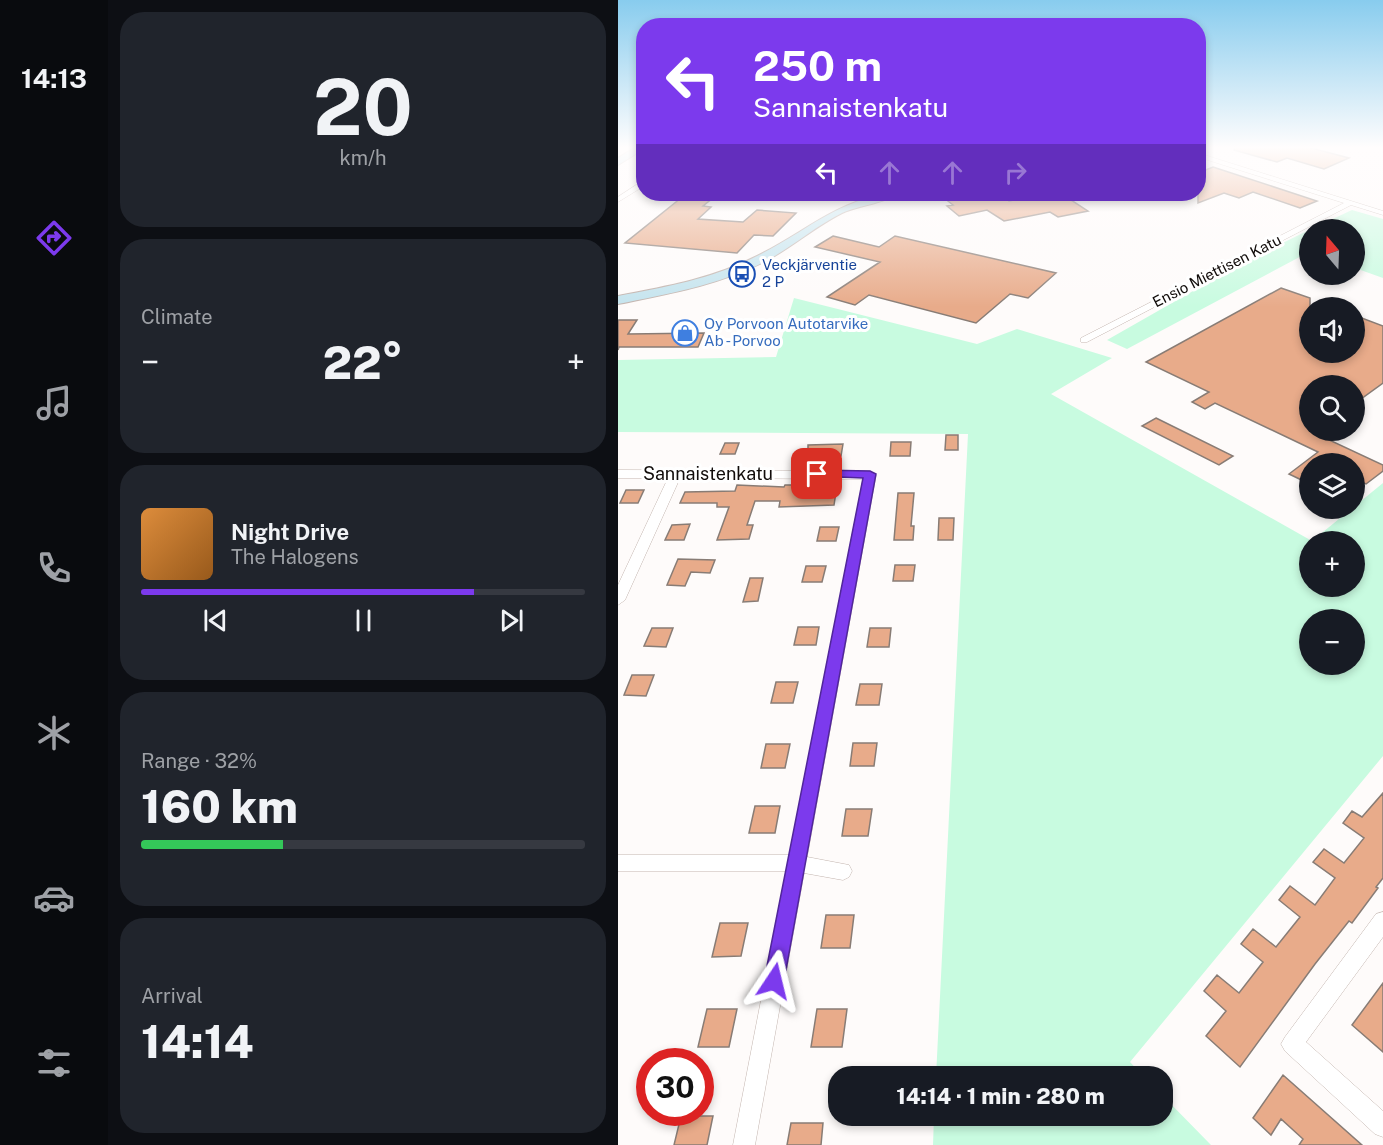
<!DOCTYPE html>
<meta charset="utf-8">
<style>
:root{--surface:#171b24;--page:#20242c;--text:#f1f3f6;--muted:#9ea1a6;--line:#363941;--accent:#7c3aed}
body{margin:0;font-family:"Public Sans",sans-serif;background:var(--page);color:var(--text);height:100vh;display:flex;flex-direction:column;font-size:22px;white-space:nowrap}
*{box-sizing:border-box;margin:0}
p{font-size:20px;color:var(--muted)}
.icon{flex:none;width:33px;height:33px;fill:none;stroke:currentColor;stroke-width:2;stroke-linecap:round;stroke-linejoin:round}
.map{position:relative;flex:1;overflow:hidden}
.details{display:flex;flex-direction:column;gap:12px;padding:12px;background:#0d0f14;width:510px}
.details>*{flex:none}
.top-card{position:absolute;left:18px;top:18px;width:570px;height:183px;border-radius:24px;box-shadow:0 3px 9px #0003;background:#7c3aed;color:#fff;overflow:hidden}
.needle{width:39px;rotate:341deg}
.tools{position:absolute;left:681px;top:219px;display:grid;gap:12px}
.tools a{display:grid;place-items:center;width:66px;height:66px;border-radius:50%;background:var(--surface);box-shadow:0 3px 9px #0003;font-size:30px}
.speed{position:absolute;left:18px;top:1048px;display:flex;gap:12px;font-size:30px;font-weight:700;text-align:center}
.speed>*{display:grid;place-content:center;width:78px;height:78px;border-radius:50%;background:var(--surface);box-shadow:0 3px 9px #0003;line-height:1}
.speed .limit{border:9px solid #d22;background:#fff;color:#111}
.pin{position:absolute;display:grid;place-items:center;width:51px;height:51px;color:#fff;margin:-26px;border-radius:12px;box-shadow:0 3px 9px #0006}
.me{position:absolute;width:66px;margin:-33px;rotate:10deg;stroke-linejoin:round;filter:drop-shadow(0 0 4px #0008)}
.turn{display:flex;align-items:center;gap:21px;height:126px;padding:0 18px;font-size:27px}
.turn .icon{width:78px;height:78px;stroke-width:2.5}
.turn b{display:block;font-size:42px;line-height:51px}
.lanes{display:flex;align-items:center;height:57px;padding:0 18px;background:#0003;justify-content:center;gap:30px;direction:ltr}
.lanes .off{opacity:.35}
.big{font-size:45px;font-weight:800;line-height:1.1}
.details .widget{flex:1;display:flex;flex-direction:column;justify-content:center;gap:9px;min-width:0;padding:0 21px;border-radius:24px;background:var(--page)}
.details .dial{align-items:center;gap:0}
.dial b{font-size:78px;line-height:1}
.song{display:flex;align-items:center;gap:18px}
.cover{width:72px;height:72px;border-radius:9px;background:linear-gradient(135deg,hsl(30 70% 55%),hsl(30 70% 35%))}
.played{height:6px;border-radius:3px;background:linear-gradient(90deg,var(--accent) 75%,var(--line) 75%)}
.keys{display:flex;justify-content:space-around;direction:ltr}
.heat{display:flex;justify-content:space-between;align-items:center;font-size:33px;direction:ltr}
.charge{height:9px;border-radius:4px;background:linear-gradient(90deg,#34c759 32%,var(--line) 0)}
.trip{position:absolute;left:210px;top:1066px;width:345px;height:60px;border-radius:24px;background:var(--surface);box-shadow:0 3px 9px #0003;font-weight:800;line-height:60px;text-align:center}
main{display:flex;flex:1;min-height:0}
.tab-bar{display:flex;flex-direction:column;width:108px;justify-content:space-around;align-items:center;background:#090b0e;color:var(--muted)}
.tab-bar .icon{width:42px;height:42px}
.tab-bar .on{color:var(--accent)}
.tab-bar b{font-size:27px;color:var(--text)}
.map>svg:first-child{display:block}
.green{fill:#c8fbe0;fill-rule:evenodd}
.building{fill:#e8ab8a;stroke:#887c75;stroke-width:1.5}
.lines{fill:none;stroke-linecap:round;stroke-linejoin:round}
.minor-casing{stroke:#c3b5af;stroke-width:1}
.secondary-casing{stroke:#c3b5af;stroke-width:2}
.minor{fill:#fff;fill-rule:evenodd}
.secondary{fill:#c5e4ee;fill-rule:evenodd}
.route{fill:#7c3aed;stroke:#51269a;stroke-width:1.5}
.labels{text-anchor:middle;stroke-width:6;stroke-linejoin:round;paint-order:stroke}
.far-transit-label{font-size:15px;fill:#164399;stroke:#fff;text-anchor:start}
.far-street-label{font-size:15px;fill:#110c0a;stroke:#fff}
.far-shop-label{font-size:15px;fill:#366cbe;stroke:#fff;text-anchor:start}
.street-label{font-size:18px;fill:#110c0a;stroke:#fff}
</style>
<main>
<nav class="tab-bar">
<b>14:13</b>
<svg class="icon on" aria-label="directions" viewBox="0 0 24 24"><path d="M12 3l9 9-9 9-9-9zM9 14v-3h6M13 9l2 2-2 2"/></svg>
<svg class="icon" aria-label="music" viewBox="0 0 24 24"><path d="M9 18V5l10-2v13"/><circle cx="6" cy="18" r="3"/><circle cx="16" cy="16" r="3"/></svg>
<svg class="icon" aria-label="phone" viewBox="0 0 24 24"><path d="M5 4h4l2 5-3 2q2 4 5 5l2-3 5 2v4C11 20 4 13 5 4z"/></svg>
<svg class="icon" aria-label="climate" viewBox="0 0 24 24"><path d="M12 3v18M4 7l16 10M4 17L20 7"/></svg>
<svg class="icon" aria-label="car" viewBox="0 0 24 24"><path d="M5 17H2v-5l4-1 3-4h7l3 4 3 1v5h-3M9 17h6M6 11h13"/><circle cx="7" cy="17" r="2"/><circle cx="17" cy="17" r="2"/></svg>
<svg class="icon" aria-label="filters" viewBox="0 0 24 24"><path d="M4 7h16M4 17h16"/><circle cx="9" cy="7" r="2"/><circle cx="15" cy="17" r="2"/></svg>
</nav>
<section class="details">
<div class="widget dial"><b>20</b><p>km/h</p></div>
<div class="widget"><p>Climate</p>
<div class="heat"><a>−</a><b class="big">22°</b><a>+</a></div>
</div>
<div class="widget">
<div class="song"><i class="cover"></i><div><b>Night Drive</b><p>The Halogens</p></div></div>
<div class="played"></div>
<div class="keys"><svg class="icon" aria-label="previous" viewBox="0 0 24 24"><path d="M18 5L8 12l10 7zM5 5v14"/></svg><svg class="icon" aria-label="pause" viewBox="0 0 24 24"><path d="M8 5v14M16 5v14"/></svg><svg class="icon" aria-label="next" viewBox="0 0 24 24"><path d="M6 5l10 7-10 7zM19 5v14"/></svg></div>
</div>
<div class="widget"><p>Range · 32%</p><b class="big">160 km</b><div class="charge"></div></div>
<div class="widget"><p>Arrival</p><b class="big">14:14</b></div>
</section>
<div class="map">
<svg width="765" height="1145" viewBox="0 0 765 1145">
<rect width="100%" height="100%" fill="#fefbfa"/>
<path class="green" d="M734,210l31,9v59l-28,-10 -1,-38 -43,-1z
M691,230v22l-182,97 -20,-9 137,-78z
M176,298l183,46 40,-15 95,29 -61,36 261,147 71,-58v273l-253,306 14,15h-208l32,-643 -350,-2v-72l158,-3zM692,542h44v44h-44zM692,620h44v44h-44z
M545,1096l48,49h-278l1,-29h228z"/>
<path class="building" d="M617,147h79l-3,1 38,10 -25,11 -37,-11 -10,4 -43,-12z
M595,167l104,34 -17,7 -47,-16 -14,6 -15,-5 -26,10v-30z
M68,194h32l-15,12 8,1 -13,12 45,3 14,-12 39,3 -23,23 -19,-1 -17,18 -112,-10z
M321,194h60l10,7 37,-7h16l26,17 -30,6 -8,-5 -46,9 -17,-11 -28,6 -12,-10 6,-1z
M215,236l46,11 16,-11 161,37 -28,25 -18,-4 -34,29 -107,-28 -14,10 -28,-8 53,-35 -65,-15z
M663,288l29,10v54h44v-37l29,11v57l-29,21v-18h-44v45l73,34v6l-17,13 -12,-5v-15h-44v20l-21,-10 29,-22 -103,-49 -10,6 -13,-7 17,-10 -63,-30z
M0,320h19l-9,14 76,-1 -6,14h-79l-1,3z
M538,418l77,38 -14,9 -77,-39z
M328,435h12v15h-13z
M273,442h20l-1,14h-20z
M107,443h14l-4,11h-15z
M225,444l-2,12h-33v-11z
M119,485l47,2 1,-2h18l-2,8 35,-1 -2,13 -55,2 1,-6h-25l-8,24h6l-4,14 -32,1 12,-33h-12v-4h-37l5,-11 50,-1z
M8,490h18l-6,13h-18z
M280,493h16l-3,33h3l-1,14h-19z
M321,518h15l-1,22h-15z
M72,524l-6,16h-19l7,-15z
M202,527h19l-3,14h-19z
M60,559l37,1 -5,13 -19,-1 -6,14 -18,-1z
M277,565h20l-2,16h-20z
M188,566h20l-4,16h-20z
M132,578h13l-5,23 -15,1z
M180,627h21l-3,18h-22z
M34,628h21l-7,19 -22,-1z
M252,628h21l-2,19h-22z
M14,675h22l-8,21 -22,-1z
M158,682h22l-5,21h-22z
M242,684h22l-3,21h-23z
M235,743h24l-3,23h-24z
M148,744h24l-5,24h-24z
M765,793v85l-7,9 2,1 -26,35 -3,-2 -34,43 -75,103 -34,-31 20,-25 -22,-20 13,-16 22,18 24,-31 -22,-18 12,-15 23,18 24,-30 -21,-17 11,-14 25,19 20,-27 -22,-16 11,-13 20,14 20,-25 -21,-15 9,-12 10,6z
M137,806h25l-5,27h-26z
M228,809h26l-4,27h-26z
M208,915h28l-4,33h-29z
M102,923h28l-7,33 -29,1z
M765,983v69l-31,-27z
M89,1009h30l-8,38h-31z
M199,1009h30l-5,38h-31z
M665,1075l79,70h-63l4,-6 -22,-20 -10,16 -18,-17z
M63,1116h32l-6,29h-33z
M173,1123h32l-2,22h-34z"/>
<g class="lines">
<g class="minor-casing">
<path id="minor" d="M580,153l185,58v4l-32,-10 -264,137h-6v-4l263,-135 -146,-46z
M26,180v6l-26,16v-5z
M0,470l252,1 6,4 -69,382 42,8 3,6 -3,6 -6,3 -39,-7 -49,272h-22l53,-274h-168v-16h172l73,-376 -183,-1 -55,122 -7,5v-20l50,-107h-50z
M765,912v25l-77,105 77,69v26l-8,-3 -90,-83 -4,-7 4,-7 91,-123z"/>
</g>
<g class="secondary-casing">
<path id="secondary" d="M18,147h8v2l-26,16v-7z
M264,194h16c-10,8 -41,12 -56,19 -28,14 -51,35 -78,49 -45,23 -97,32 -146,42v-8c47,-9 94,-17 137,-39 48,-23 72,-50 127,-63z"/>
</g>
<use href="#minor" class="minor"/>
<use href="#secondary" class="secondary"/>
</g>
<linearGradient id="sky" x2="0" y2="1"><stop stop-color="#8ce"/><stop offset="0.48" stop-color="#fffdfd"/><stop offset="1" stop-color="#fffdfd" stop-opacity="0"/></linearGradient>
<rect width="765" height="307" fill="url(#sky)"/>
<path class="route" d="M199,470l53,1 6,3 -92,507 -2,7 -8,3 -7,-3 -3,-7 99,-503 -50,-2v-5z"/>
<defs>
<g id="bus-ring" transform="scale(1.35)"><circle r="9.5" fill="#fff" stroke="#1a4fb4" stroke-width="1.5"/><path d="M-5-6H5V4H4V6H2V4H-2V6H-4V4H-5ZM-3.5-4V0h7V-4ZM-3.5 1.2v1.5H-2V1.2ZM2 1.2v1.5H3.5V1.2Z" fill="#1a4fb4"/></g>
<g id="shop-ring" transform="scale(1.35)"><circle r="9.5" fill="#fff" stroke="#3f7fe0" stroke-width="1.5"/><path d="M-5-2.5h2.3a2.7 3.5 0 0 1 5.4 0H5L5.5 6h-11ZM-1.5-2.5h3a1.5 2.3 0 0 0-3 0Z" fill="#3f7fe0"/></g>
</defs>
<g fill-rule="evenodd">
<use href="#bus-ring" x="124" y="274"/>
<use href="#shop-ring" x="67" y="333"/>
</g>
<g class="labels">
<g class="far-transit-label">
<text x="144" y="270">Veckjärventie<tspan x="144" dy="17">2 P</tspan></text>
</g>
<g class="far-street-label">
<text transform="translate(599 271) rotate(-27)" y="5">Ensio Miettisen Katu</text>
</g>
<g class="far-shop-label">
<text x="86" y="329">Oy Porvoon Autotarvike<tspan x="86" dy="17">Ab - Porvoo</tspan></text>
</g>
<g class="street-label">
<text x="90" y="480">Sannaistenkatu</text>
</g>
</g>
</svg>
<div class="tools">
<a><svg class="needle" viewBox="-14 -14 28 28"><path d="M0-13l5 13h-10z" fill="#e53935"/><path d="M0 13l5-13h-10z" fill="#9ea1a6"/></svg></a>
<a><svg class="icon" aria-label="sound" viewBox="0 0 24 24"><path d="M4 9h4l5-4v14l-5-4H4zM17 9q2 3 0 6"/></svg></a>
<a><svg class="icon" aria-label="search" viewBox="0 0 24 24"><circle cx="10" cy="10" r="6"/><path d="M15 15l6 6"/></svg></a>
<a><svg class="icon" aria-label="layers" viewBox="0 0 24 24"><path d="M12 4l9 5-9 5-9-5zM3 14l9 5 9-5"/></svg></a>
<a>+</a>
<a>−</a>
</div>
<div class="speed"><div class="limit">30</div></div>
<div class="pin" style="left:199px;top:474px;background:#d93025"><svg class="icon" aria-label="arrive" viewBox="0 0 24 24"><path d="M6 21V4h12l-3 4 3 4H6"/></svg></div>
<svg class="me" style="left:156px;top:981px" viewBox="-20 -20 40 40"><path d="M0-17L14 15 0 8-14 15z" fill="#7c3aed" stroke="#fff" stroke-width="4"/></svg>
<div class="trip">14:14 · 1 min · 280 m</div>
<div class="top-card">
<div class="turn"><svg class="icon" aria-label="left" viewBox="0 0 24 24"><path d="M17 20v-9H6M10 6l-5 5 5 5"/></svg><div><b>250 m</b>Sannaistenkatu</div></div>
<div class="lanes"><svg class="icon" aria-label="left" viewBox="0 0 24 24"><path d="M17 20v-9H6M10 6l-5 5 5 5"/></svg><svg class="icon off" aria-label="ahead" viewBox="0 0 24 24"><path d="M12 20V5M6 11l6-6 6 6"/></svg><svg class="icon off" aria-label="ahead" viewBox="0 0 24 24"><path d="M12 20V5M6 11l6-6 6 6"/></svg><svg class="icon off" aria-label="right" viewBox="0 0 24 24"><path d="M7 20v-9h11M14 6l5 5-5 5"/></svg></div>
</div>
</div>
</main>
